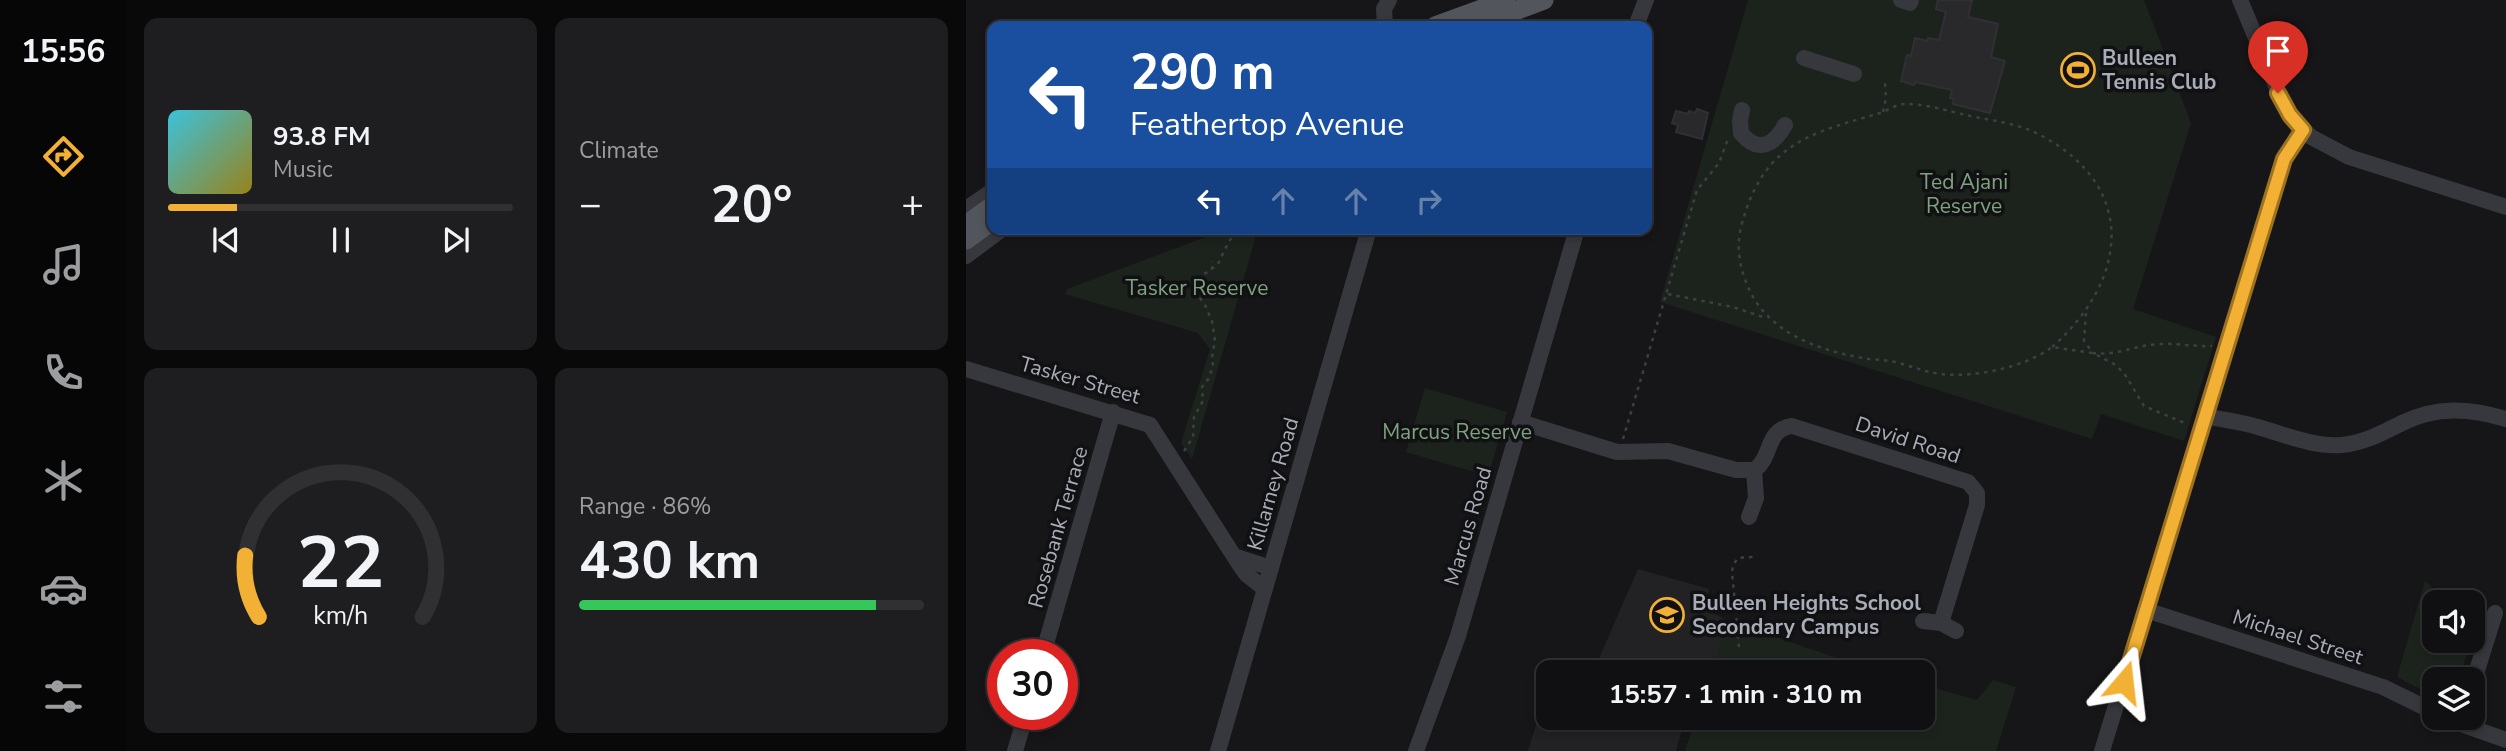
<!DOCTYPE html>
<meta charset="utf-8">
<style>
:root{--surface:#101012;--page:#1e1e20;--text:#f1f3f6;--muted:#9c9d9f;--line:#303032;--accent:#f2b134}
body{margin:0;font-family:"Nunito Sans",sans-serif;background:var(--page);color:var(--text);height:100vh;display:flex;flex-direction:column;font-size:26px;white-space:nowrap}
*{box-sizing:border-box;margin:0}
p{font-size:23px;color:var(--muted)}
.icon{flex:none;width:38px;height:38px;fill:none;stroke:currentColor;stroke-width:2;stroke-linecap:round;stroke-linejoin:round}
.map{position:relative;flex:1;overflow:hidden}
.side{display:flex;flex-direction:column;gap:18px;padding:18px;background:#09090a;width:840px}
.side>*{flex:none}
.guide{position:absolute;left:21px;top:21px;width:665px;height:214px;border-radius:14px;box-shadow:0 4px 10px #0003,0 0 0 2px var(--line);background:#1a4fa0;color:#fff;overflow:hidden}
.fabs{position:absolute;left:1456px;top:590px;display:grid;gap:14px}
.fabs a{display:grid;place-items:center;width:63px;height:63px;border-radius:14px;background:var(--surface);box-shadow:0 4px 10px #0003,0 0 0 2px var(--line);font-size:35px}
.speed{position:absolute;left:21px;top:639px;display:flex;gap:14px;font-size:35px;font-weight:700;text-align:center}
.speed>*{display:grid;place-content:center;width:91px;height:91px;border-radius:50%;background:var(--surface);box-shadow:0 4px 10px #0003,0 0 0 2px var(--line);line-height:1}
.speed .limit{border:10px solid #d22;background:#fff;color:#111}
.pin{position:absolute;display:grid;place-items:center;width:60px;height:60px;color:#fff;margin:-72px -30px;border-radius:50% 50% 50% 0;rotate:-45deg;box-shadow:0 0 7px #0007}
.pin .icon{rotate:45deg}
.me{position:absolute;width:77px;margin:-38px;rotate:17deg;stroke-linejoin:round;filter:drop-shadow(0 0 5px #0008)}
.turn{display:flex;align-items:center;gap:24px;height:147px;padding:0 28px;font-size:32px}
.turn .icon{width:91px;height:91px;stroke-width:2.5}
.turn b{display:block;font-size:49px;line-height:60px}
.lanes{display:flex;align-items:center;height:66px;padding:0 28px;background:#0003;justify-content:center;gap:35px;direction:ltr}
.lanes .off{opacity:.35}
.big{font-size:52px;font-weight:700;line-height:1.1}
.side .card{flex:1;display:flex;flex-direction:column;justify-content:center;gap:10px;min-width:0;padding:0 24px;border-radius:14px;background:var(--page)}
.side .dial{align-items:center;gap:0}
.dial svg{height:182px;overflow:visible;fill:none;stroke:var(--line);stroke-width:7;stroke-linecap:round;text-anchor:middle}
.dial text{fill:var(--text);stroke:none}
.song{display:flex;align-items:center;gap:21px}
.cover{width:84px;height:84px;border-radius:10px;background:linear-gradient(135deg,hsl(190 70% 55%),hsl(50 70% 35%))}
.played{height:7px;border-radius:4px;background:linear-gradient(90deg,var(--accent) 20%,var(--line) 20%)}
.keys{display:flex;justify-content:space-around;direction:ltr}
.heat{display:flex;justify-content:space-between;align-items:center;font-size:38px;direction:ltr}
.charge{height:10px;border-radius:5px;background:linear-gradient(90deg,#34c759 86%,var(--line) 0)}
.side .tiles{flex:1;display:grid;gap:18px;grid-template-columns:repeat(2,1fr)}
.trip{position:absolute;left:570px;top:660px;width:399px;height:70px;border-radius:14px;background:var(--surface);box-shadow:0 4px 10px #0003,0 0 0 2px var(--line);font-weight:700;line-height:70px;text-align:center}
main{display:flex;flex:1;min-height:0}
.dock{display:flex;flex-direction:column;width:126px;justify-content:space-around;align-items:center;background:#060607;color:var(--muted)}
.dock .icon{width:49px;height:49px}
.dock .active{color:var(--accent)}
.dock b{font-size:32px;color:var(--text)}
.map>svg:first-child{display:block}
.built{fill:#222225}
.green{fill:#1c231d}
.building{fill:#29292c;stroke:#303034;stroke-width:2}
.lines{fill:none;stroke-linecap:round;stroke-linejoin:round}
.path{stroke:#3d3f44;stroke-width:2.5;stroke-dasharray:3.5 5;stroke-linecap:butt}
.minor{stroke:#37383d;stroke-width:16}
.major{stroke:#53555c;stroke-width:19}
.route-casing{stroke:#9d7322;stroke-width:18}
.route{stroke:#f2b134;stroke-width:12}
.labels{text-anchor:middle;stroke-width:7;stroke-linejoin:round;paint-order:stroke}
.poi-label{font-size:21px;font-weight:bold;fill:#a8adb8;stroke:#111113;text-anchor:start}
.park-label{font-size:21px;fill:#7fa381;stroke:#111113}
.street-label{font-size:21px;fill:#a8adb8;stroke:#111113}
</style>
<main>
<nav class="dock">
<b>15:56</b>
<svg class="icon active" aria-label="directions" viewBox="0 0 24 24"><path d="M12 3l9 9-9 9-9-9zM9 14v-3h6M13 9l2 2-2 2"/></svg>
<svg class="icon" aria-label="music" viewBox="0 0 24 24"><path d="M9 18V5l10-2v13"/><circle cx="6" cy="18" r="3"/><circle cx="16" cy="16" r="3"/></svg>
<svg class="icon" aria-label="phone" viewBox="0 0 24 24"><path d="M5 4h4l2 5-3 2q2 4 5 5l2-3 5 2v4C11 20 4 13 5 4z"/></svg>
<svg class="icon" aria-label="climate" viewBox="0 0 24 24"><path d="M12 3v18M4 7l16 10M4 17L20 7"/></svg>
<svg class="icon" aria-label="car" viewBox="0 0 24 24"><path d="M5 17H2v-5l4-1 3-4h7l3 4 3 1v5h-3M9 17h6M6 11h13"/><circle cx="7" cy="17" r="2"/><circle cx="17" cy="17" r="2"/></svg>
<svg class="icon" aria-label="filters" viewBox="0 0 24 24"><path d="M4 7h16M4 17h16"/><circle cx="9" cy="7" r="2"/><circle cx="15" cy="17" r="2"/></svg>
</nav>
<section class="side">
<div class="tiles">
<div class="card">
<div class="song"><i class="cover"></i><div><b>93.8 FM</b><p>Music</p></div></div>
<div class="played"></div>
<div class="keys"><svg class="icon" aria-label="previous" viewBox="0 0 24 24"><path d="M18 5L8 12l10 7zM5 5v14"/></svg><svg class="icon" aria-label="pause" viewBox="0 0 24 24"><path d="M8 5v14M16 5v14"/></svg><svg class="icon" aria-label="next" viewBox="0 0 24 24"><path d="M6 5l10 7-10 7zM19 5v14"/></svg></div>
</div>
<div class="card"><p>Climate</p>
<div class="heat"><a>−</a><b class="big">20°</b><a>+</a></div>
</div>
<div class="card dial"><svg viewBox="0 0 100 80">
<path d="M14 69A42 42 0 1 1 86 69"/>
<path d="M14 69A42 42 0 0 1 8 42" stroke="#f2b134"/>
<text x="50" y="56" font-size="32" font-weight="700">22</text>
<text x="50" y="72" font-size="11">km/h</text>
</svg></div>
<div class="card"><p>Range · 86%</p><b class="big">430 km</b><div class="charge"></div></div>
</div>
</section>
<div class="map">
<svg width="1540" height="751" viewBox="0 0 1540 751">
<rect width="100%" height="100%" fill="#161618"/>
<path class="built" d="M672,569l71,20 -4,20 23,12 -14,51h-121z
M575,709l8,2v7h136l-9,33h-148z"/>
<path class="green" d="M782,0h396l47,123 -58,186 83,28 -32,104 -83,-27 -9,25 -432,-137z
M261,229h31l-66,230 -11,-16 29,-94 -12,-16 -133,-39 2,-5z
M459,388l82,24 -19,64 -82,-24z
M1459,581l24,21h-15v38l37,1 -12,38h-25v17l-37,-19z
M762,621l150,51h-167z
M1027,680l23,7 -20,64h-311l11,-33h227v-33l54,15z"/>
<path class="building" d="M972,0h34l-4,17 30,7 -7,33 14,4 -15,52 -37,-9 1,-5 -4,-1 2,-8 -37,-8 -1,3 -13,-4 6,-26 4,1 4,-18 12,3 1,-3 11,2 7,-28 -10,-3z
M731,109l11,4 -6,26 -26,-7 2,-7 -6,-2 4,-12 12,3 1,-3 6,2z"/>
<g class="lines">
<path class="path" d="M917,112l3,-14 -1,-15
M246,270v-9
M702,294l65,13 33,11
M1120,313l-2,28 9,12c25,3 42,-8 67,-9 18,-1 35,3 52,2
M1086,347c74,-65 88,-158 -10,-211 -23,-13 -50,-15 -76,-21 -18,-4 -44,-12 -62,-11 -8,0 -16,7 -24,9 -33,10 -70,18 -97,40 -21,17 -33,42 -40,67 -7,22 -5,41 3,62 19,51 73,69 123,77 9,1 18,1 26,3 16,4 30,10 46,12 33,4 85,-7 111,-27l41,6 21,11 10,9 20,33 43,18
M657,439l74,-249 22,-27 9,-24
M218,451l9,-14 1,-20 9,-16 -1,-14 7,-9 4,-12 -1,-9 3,-16 -3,-20 -7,-16 -11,-15 1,-9 23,-17 11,-23 12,-12
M773,647l-7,-75 1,-7 5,-7 15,-1"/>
<path class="minor" d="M935,0l9,3 1,-3
M1274,0l44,105 14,19 13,13 38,20 157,50
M419,26l-1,-17 5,-9
M670,26l10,-26
M838,58l50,16
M776,110l-2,11 1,12c17,21 33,12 44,-8
M0,209l26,-18
M0,256l36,-27
M0,369l184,56 91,142 6,8 18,14
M1240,416c17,4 35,6 52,11 28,8 55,20 84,18 22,-2 40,-12 60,-22 35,-17 67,-15 104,-4
M554,422l97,30 51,-1 68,19h18l2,28 -7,19
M788,470c19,-12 11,-41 38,-44l176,56 9,11v12l-36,118
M271,557l34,11
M1180,610l237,77 51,25
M957,621l18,2 15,8
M77,654l70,-242
M1507,683l22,-70
M1478,718l62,22
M49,751l11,-37
M252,751l151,-522
M450,751l42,-115 119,-407
M1136,751l182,-592 19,-29"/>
<path class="major" d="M525,20l53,-20
M469,26l71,-26
M1,224l25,-18
M0,240l26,-19"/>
</g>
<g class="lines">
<g class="route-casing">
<path id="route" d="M1158,682l160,-523 19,-29 -13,-15 -12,-22"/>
</g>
<use href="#route" class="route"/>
</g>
<defs>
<g id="stadium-ring" transform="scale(1.75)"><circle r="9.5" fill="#111113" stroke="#f2b134" stroke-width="1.5"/><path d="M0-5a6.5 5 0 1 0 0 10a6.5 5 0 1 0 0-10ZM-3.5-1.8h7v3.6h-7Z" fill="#f2b134"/></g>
<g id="school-ring" transform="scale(1.75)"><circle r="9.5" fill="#111113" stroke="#f2b134" stroke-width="1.5"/><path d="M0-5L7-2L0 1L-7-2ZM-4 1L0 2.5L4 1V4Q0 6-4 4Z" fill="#f2b134"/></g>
</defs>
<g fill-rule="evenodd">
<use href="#stadium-ring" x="1112" y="70"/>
<use href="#school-ring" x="701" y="615"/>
</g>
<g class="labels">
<g class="poi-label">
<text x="1136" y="65">Bulleen<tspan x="1136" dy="24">Tennis Club</tspan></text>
<text x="726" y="610">Bulleen Heights School<tspan x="726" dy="24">Secondary Campus</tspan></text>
</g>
<g class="park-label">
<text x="998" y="189">Ted Ajani<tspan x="998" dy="24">Reserve</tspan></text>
<text x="231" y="295">Tasker Reserve</text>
<text x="491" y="439">Marcus Reserve</text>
</g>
<g class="street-label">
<text transform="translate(114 380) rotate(16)" y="7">Tasker Street</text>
<text transform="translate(942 440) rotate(18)" y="7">David Road</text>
<text transform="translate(307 484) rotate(-74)" y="7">Killarney Road</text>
<text transform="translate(502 526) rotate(-74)" y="7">Marcus Road</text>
<text transform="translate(92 527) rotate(-74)" y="7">Rosebank Terrace</text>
<text transform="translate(1332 637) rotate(18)" y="7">Michael Street</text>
</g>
</g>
</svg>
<div class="fabs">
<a><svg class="icon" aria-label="sound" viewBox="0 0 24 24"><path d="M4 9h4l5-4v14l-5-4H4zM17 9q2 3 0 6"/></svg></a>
<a><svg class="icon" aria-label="layers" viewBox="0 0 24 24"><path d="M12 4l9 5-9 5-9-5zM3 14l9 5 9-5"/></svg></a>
</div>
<div class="speed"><div class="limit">30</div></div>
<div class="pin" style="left:1312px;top:93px;background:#d93025"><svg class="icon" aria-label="arrive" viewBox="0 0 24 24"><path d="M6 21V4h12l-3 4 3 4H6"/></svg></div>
<svg class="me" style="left:1158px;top:682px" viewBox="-20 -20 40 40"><path d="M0-17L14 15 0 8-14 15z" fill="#f2b134" stroke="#fff" stroke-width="4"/></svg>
<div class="trip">15:57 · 1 min · 310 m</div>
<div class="guide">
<div class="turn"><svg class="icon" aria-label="left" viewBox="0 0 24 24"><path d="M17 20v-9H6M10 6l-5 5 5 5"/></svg><div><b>290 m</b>Feathertop Avenue</div></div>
<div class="lanes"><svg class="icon" aria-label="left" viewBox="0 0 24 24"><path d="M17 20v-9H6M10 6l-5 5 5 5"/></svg><svg class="icon off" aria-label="ahead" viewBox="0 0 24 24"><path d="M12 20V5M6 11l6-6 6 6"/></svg><svg class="icon off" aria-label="ahead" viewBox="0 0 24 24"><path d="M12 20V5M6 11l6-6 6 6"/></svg><svg class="icon off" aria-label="right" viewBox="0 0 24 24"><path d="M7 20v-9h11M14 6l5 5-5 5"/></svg></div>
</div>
</div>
</main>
